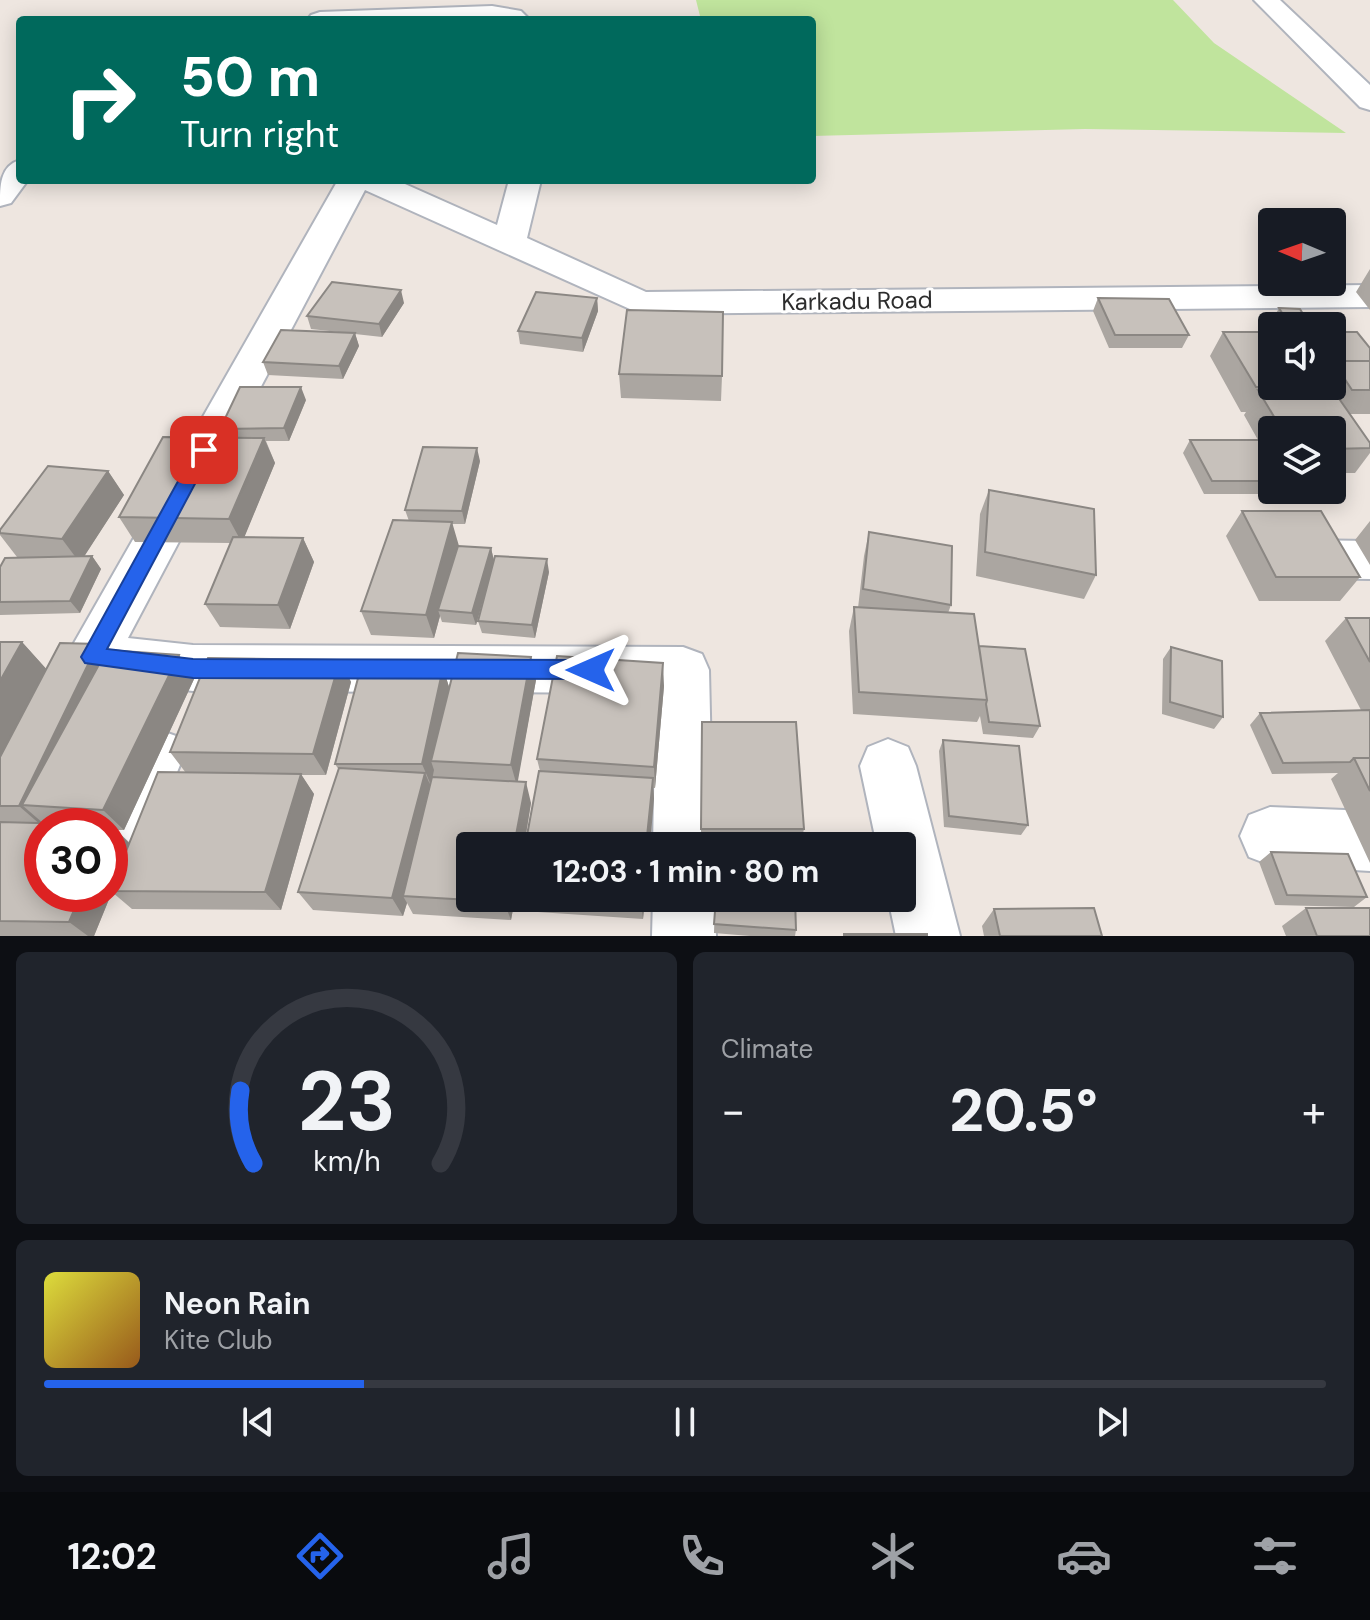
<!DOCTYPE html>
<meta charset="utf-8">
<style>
:root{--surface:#171b24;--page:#20242c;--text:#f1f3f6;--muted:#9ea1a6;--line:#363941;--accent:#2563eb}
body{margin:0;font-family:"DM Sans",sans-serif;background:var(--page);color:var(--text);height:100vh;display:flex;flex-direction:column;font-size:30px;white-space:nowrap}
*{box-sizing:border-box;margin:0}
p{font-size:26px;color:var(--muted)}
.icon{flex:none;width:44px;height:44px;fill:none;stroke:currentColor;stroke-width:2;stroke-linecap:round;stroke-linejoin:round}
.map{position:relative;height:936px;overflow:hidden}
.panel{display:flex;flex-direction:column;gap:16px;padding:16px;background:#0d0f14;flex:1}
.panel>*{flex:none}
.guide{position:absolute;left:16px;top:16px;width:800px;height:168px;border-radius:8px;box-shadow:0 4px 20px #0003;background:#00695c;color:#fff;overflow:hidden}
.needle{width:52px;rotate:272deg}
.controls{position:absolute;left:1258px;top:208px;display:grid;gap:16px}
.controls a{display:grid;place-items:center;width:88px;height:88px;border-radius:8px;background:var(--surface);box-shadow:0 4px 20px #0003;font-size:40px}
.speed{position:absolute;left:24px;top:808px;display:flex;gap:16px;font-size:40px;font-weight:700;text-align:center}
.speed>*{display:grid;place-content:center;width:104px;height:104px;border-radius:50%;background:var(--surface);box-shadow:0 4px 20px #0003;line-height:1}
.speed .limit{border:12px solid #d22;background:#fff;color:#111}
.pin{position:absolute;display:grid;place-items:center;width:68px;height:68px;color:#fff;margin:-34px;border-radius:16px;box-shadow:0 4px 12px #0006}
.me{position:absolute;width:88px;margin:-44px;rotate:270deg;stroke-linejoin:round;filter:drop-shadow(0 0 6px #0008)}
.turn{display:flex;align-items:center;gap:28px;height:168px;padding:0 32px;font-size:36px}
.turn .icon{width:104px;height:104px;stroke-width:2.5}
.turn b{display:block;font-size:56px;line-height:68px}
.big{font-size:60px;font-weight:700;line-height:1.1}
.panel .tile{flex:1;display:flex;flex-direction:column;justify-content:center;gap:12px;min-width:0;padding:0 28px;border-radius:12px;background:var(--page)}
.panel .dial{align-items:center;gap:0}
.dial svg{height:208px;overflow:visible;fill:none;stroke:var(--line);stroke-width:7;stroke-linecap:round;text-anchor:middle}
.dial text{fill:var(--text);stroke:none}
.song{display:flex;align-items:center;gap:24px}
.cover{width:96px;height:96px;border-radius:12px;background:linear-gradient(135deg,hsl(60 70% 55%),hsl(30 70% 35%))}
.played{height:8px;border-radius:4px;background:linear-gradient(90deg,var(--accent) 25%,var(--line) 25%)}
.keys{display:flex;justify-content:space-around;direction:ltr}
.heat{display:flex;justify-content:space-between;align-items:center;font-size:44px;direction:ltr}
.panel .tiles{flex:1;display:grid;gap:16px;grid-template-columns:1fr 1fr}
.tile:last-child{grid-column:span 2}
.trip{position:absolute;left:456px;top:832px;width:460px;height:80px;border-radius:8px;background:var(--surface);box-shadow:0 4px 20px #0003;font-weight:700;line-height:80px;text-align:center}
.menu{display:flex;height:128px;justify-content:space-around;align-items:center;background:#090b0e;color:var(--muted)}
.menu .icon{width:56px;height:56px}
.menu .on{color:var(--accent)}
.menu b{font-size:36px;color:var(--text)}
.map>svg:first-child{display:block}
.green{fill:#c0e49d}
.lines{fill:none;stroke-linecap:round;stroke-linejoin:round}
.minor-casing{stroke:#b0b4bd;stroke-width:4}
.minor{fill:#fff;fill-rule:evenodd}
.wall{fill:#aba6a1}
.shaded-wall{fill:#8b8783}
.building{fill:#c7c1bb;stroke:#8b8783;stroke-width:2}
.route{fill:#2563eb;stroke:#184099;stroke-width:2}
.labels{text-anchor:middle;stroke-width:6;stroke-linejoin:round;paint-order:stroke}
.street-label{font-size:24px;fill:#2d2d2d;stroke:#fff}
</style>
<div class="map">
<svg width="1370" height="936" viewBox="0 0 1370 936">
<rect width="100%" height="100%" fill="#eee6e0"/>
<path class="green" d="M696,0h477l41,43 132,90 -261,-4 -273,7v-116h-111z"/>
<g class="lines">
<g class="minor-casing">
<path id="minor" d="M1254,0h26l90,85v25l-10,-3z
M492,6l29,5 9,9h-223l4,-5 9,-3z
M20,160v20h8l-17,23 -11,3c0,-21 0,-40 20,-46z
M338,180h58l101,45 12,-45h32l-14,58 119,54 724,-7v22l-729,7 -276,-124 -237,448 65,7 490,2 19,7 7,16 4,176h-60l3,-153 -463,-2 -101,-12 -18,-6 -8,-16z
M1301,540l69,1v38l-69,-1 -17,-6 -7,-13 7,-13z
M156,729l20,7 8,19 -53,131 -21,9 -3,-1h3v-68h-14l40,-90z
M888,739l20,8 8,19 44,170h-64l-8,-38h14v-52h-25l-17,-80 8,-19z
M1270,807l100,4v60l-100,-6 -21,-8 -9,-21 9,-21z
M653,898h62l1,38h-64z"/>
</g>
<use href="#minor" class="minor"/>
</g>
<path class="wall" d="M1370,269v41l-14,-18z
M597,298l1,13 -15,41 -63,-8 -2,-13z
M1098,298l91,37 -7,13h-73l-16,-37z
M404,303l-22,34 -27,-3 4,12 -16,33 -75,-4 -5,-13 85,-29 -37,-4 -4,-13z
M1279,308l31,18h-35l-3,-5z
M1223,332l109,54v-54l38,16v66h-20l20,29v10l-15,20h-23v-43h-60v60h13l-2,4h-79l-21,-41 7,-13h68l-14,-25 2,-3h-5l-31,-56z
M619,374l103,2 -1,25 -100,-3z
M306,400l-17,41h-23l9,22 -31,74 59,1 11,24 -24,67 -70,-2 -15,-23 26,-61 -96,-1 -16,-25 106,-79 -5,-9z
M480,461l-15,63h-13l6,22 33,2 3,13 -18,64 -34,-3 -2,-6 -6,22 -63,-3 -10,-24 48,-90 -4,-11z
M108,471l16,24 -40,61h8l9,13 -21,44 -80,2v-48l26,-9 -9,-1 -17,-22v-5z
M989,490l107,85 -12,24 -108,-23 4,-62z
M1242,511l118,66 -20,24h-81l-33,-65z
M1370,521v44l-15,-25z
M869,532l82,73 -3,8 31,33 61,80 -7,12 -50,-4 -3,-18 -3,6 -124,-8 -4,-83 5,-24 4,1 6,-52z
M549,572l-14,66 -53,-5 -4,-12z
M1346,618h24v245l-39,-84 7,-6 -66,1 -22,-49 10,-12 101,-3 -36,-69z
M0,642h22l24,27 52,-25 7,9 90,24 -71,153h-8l14,13 56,-70 -16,-21 170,-92 11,22 -25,93h-25l13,19 -33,116 -149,-1 -20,-17 -18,44h-94z
M1171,647l52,70 -9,12 -52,-15 1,-55z
M443,668l6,19 87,-7 -19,102 14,21 -7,43h-54v52h45l-4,22 -98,-6 -6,-11 -4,13 -90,-6 -15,-18 41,-122 -4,-6z
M664,686l-9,102h-2l1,11 -114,-28 -3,-12z
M943,740l85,85 -7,10 -77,-8 -5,-76z
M701,743l103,86 -4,17h-99z
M1271,852l96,45 -13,10 -79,-2 -16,-43z
M519,898h126l-2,21 -120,-8z
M715,898l81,32 -1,6h-45l-36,-3z
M1306,908l64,28h-84l-4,-10z
M994,909l108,27h-118l-2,-10z"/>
<path class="shaded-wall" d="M401,290l3,13 -22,34 -3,-13z
M597,298l1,13 -15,41 -1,-14z
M355,333l4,13 -16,33 -4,-13z
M301,387l5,13 -17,41 -5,-13z
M264,438l11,25 -33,80 -13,-24z
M477,448l3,13 -15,63 -3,-13z
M108,471l16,24 -44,68 -18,-24z
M452,522l7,24 -21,64 2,6 -6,22 -8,-23z
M303,538l11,24 -24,67 -12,-24z
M491,548l3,13 -18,64 -4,-12z
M92,556l9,13 -21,44 -10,-12z
M547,559l2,13 -14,66 -3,-13z
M22,642l28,31 -50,133v-125z
M98,644l19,23 -95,138 22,19 -2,2 -23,-20z
M179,655l16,22 -71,153 -21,-20z
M531,657l5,23 -19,106 -6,-21z
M340,660l11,22 -25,93 -13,-21z
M663,663l1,23 -9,102 -1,-21z
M443,668l7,22 -19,71 3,9 -3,15 -9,-21z
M425,773l9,21 -31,102 4,7 -4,13 -11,-18z
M301,774l13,20 -33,116 -16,-18z
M653,778l1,21 -4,47h-4z
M526,782l5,21 -7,43h-10z
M111,825l20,20 -37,91h-6l-19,-14 12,-28h29z
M505,898h10l-4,22 -7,-18z
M642,898h3l-2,21 -2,-17z"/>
<path class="building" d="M332,282l69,8 -22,34 -72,-8z
M536,292l61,6 -15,40 -64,-7z
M1098,298l71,1 20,36h-74z
M1279,308l21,1 10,17h-20z
M627,310l96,2 -1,64 -103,-2z
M281,330l74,3 -16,33 -76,-4z
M1223,332h49v54h60v-9l7,10h-83z
M1332,332h25l13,16v13h-37l-1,2z
M1333,361h37v29h-18z
M240,387h61l-17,41 -64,1z
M1258,390h75l37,53v5l-38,1v-19h-50z
M163,437l101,1 -35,81 -110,-2z
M1190,440h78l4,7v34h-60z
M423,447l54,1 -15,63 -57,-1z
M48,466l60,5 -46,68 -62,-6v-3z
M989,490l105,19 2,66 -111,-23z
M1242,511h79l39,66h-84z
M393,520l59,2 -26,93 -65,-4z
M869,532l83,14 -1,59 -88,-16z
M233,537l70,1 -25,67 -73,-1z
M458,546l33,2 -19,65 -34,-3z
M92,556l-22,45 -70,1v-35l5,-9z
M495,556l52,3 -15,66 -54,-4z
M854,607l120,7 13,86 -128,-8z
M1346,618h24v44z
M0,642h22l-22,39z
M60,643l38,1 -79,162h-19v-49z
M979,646l46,3 15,77 -51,-4 -3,-18 1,-4z
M1171,647l51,14 1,56 -53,-15z
M107,650l72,5 -76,155 -81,-5z
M458,653l73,4 -20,108 -80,-4z
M557,656l106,7 -9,104 -117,-8z
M208,658l132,2 -27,94 -143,-2z
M361,667l82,1 -21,96h-87z
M1370,710v48h-16l-4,4 -67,1 -23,-50z
M702,722h94l8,107h-103z
M943,740l76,6 9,79 -79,-9z
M1354,758h16v33z
M339,768l86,5 -33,125 -94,-6z
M539,771l114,7 -7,68h-121z
M158,772l143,2 -36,118 -155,-1z
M432,777l94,5 -12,64h-44v52h35l-1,4 -101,-6z
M0,822l111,3 -1,2 -68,-1v68h39l-12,28 -69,-1z
M1271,852l77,2 19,43 -80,-2z
M590,898h52l-1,4z
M716,898h79l1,32 -82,-6z
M1094,908l8,28h-102l-6,-27z
M1306,908h64v28h-53z
M844,934h83v2h-83z"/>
<path class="route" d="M204,443l9,7 -106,199 86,10 398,1 8,3 3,7 -3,6 -8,3 -398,-1 -108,-15 -4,-6 4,-7 113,-205z"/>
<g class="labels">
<g class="street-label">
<text transform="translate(857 301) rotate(-1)" y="8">Karkadu Road</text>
</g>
</g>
</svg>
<div class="controls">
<a><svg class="needle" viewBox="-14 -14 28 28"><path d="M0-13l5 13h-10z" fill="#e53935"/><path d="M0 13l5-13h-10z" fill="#9ea1a6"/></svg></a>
<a><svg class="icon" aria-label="sound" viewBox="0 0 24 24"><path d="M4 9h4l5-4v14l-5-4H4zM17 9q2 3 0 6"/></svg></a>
<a><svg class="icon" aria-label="layers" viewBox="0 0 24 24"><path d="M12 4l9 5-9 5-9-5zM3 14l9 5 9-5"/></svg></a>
</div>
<div class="speed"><div class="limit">30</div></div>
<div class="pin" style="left:204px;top:450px;background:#d93025"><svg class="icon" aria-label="arrive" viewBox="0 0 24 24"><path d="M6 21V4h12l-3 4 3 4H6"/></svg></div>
<svg class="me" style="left:591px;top:670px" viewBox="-20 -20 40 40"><path d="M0-17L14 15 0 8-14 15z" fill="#2563eb" stroke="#fff" stroke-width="4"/></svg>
<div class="trip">12:03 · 1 min · 80 m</div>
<div class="guide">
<div class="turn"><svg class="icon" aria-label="right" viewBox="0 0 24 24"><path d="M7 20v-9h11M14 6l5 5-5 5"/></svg><div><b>50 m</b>Turn right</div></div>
</div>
</div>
<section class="panel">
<div class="tiles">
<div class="tile dial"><svg viewBox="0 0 100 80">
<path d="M14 69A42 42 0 1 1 86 69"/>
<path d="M14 69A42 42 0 0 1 9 41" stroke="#2563eb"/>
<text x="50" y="56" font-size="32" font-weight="700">23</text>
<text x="50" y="72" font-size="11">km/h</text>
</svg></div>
<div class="tile"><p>Climate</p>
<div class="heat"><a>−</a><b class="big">20.5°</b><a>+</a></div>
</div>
<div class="tile">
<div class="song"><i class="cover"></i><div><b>Neon Rain</b><p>Kite Club</p></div></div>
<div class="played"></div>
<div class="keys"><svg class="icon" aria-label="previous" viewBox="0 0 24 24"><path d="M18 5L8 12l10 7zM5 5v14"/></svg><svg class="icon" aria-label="pause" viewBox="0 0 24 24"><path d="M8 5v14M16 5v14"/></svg><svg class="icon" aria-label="next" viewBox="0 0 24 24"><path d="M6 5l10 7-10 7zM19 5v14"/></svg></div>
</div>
</div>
</section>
<nav class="menu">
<b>12:02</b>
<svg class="icon on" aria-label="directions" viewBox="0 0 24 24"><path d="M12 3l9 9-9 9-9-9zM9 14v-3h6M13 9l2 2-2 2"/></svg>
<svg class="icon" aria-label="music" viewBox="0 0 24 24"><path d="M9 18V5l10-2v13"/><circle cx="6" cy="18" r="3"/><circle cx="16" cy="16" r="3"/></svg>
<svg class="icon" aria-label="phone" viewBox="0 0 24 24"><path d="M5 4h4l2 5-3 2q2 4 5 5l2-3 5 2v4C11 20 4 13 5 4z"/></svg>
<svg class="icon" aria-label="climate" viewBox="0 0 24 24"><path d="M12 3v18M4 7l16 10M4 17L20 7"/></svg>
<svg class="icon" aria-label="car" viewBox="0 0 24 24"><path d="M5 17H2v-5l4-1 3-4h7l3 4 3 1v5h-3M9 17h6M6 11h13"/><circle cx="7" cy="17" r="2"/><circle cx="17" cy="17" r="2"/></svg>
<svg class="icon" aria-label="filters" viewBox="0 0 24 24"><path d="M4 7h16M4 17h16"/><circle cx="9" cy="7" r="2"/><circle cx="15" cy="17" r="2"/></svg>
</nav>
